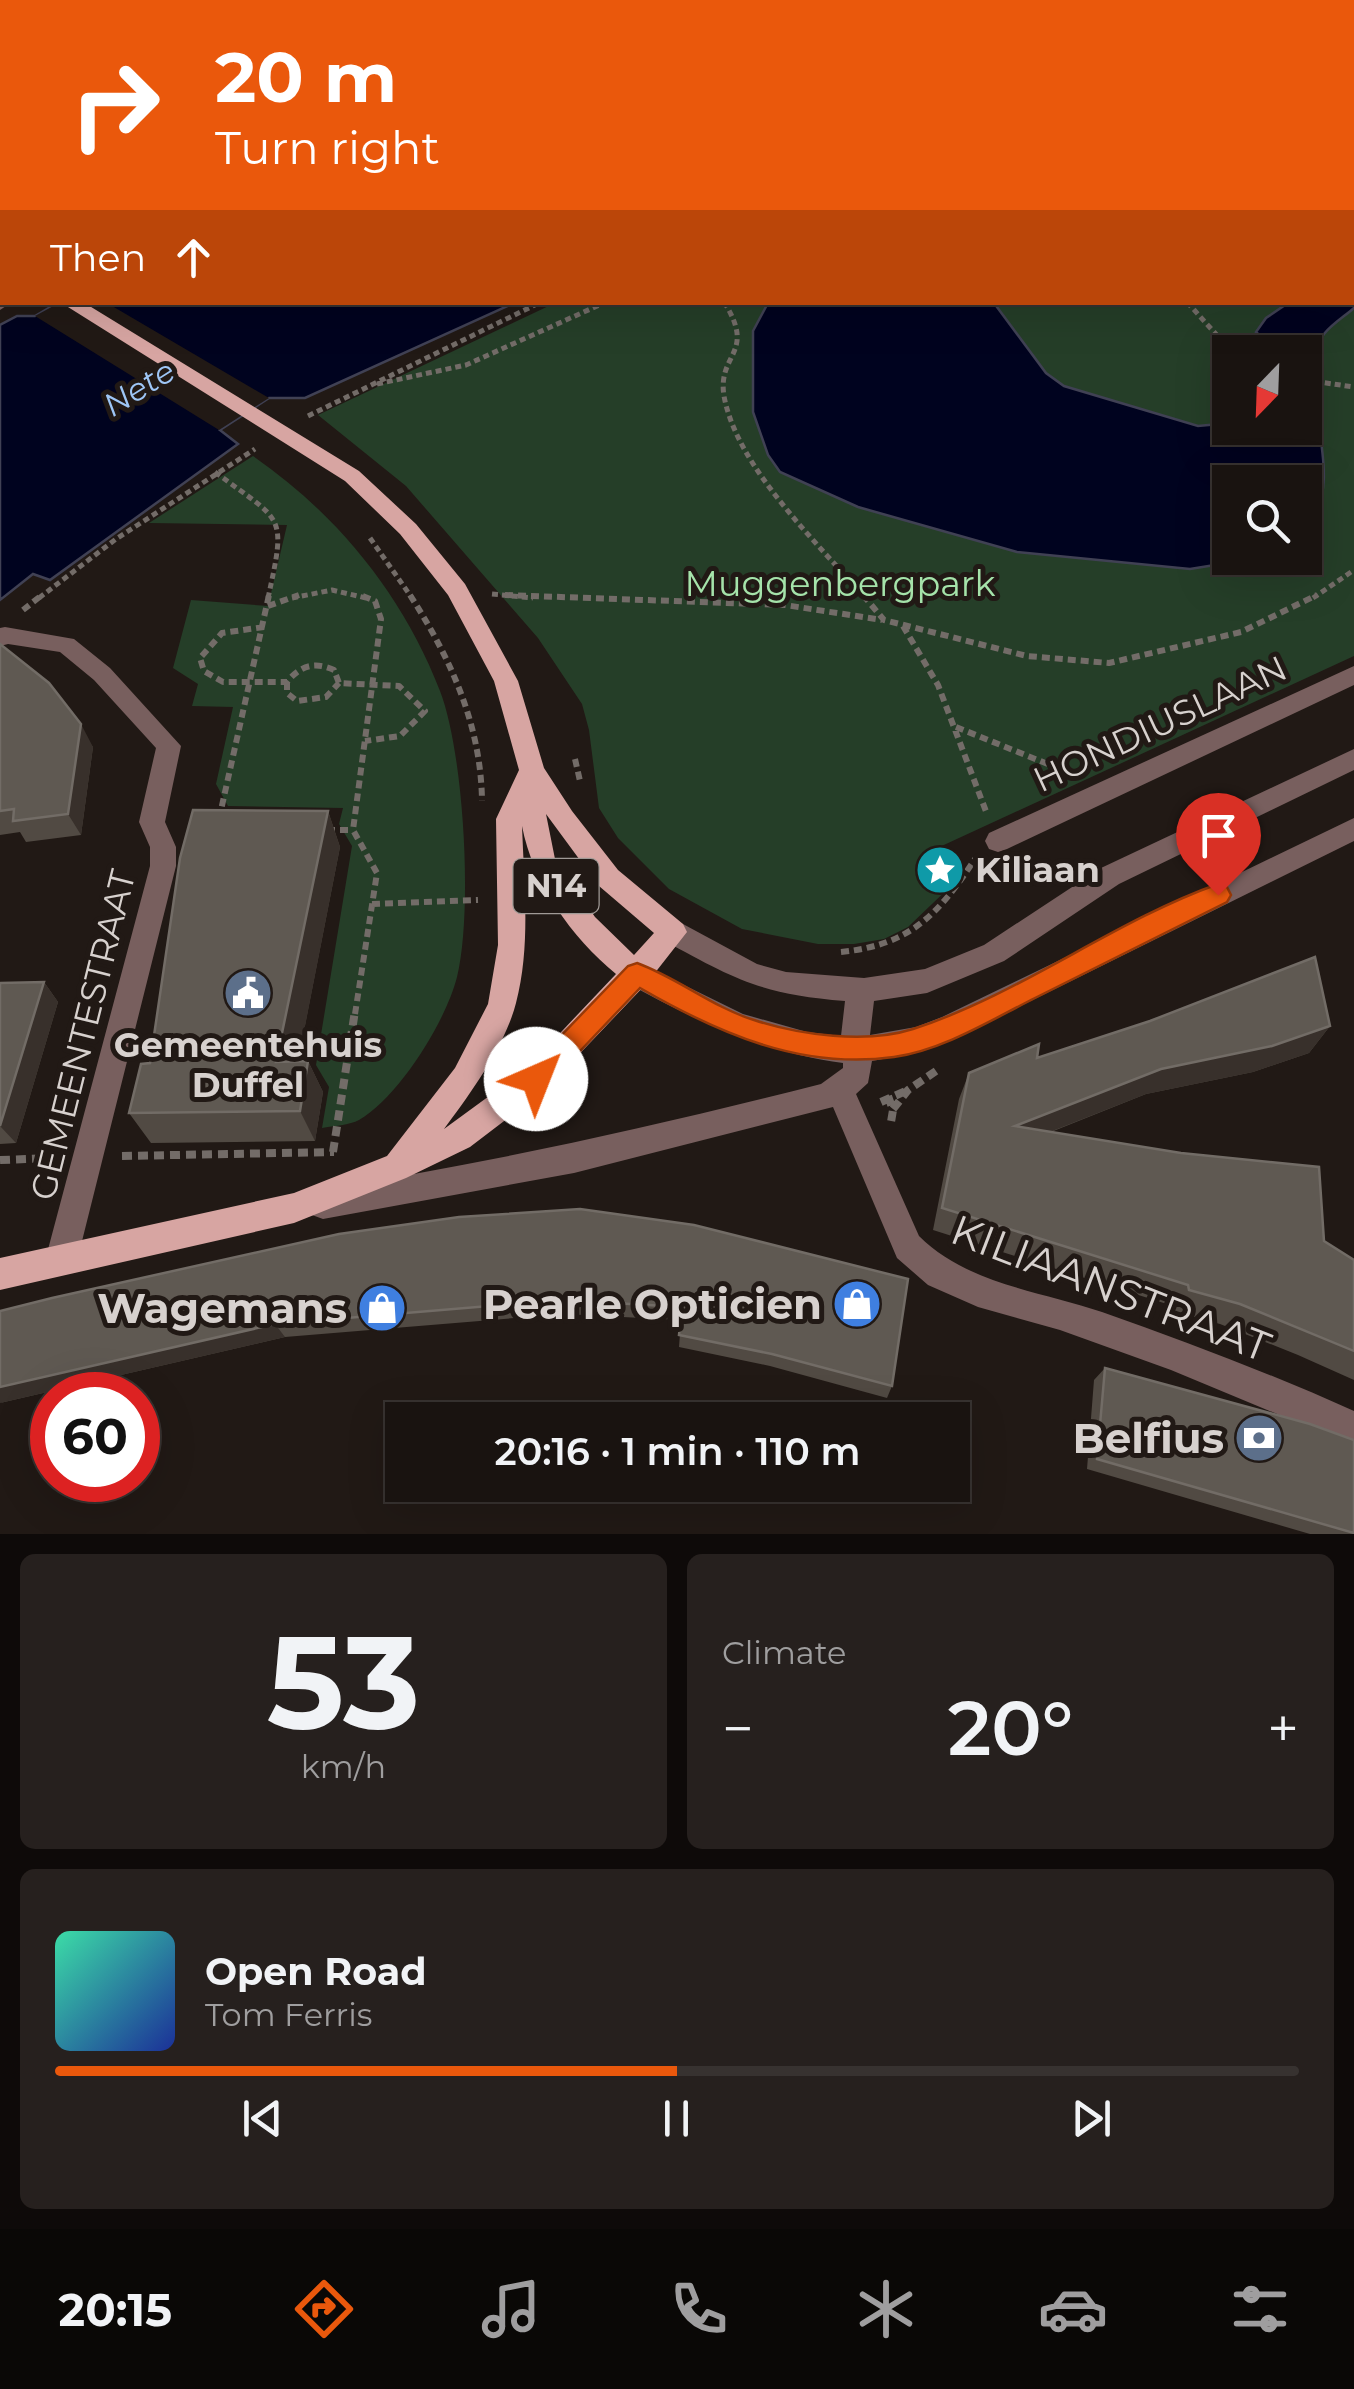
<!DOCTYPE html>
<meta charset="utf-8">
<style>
:root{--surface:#191310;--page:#26201e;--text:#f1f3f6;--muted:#9f9e9f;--line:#373230;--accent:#ea580c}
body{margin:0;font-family:Montserrat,sans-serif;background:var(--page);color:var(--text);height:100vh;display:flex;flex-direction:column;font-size:38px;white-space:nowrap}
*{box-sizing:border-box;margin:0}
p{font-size:32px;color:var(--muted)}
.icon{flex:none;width:55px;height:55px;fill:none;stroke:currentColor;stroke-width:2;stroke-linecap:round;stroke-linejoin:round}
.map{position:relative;height:1534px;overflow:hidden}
.panel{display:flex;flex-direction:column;gap:20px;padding:20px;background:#0e0a09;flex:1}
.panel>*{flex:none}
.top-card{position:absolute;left:0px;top:0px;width:1355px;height:305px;box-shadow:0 10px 40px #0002,0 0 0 2px var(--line);background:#ea580c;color:#fff;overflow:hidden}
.needle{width:65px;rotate:203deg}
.fabs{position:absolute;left:1212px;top:335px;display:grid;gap:20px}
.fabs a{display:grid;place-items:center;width:110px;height:110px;border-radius:0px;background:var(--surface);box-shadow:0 10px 40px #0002,0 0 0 2px var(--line);font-size:50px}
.speed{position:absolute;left:30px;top:1372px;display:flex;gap:20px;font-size:50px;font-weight:700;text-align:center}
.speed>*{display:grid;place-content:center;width:130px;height:130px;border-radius:50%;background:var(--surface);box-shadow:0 10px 40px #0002,0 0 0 2px var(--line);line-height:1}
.speed .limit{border:15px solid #d22;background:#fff;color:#111}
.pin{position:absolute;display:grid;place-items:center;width:85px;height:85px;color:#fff;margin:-102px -42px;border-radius:50% 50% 50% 0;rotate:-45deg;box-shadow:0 0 10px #0007}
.pin .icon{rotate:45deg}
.me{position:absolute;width:110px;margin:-55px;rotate:44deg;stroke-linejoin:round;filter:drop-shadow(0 0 8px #0008)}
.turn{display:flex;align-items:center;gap:35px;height:210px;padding:0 50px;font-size:45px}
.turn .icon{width:130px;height:130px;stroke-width:2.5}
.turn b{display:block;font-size:70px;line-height:85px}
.then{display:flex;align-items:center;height:95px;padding:0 50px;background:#0003;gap:20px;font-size:38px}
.big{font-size:75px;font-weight:600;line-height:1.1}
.panel .tile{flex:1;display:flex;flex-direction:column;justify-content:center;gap:15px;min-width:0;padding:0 35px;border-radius:15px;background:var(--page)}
.panel .dial{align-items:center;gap:0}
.dial b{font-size:130px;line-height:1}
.song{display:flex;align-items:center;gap:30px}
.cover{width:120px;height:120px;border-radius:15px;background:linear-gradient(135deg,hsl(160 70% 55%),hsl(230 70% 35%))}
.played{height:10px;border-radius:5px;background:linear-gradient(90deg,var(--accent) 50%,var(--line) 50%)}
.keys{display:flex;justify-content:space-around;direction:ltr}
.heat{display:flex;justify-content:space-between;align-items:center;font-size:55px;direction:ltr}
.panel .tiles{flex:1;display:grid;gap:20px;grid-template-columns:1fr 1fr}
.tile:last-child{grid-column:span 2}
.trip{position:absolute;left:385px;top:1402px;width:585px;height:100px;border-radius:0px;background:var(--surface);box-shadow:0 10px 40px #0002,0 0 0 2px var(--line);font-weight:600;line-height:100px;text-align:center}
.dock{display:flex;height:160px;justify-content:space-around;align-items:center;background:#0a0806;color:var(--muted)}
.dock .icon{width:70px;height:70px}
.dock .on{color:var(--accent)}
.dock b{font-size:45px;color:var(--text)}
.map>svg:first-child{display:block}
.green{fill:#253e28;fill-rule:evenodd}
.water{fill:#00031f;stroke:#404154;stroke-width:2.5}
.pier{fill:#211915}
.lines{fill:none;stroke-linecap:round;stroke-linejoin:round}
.stream{fill:#404154;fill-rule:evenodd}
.path-far3{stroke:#736c68;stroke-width:4;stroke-dasharray:5 4;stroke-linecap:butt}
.path-far2{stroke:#736c68;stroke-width:5;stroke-dasharray:6 4;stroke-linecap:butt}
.path-far1{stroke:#736c68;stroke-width:6;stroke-dasharray:8 5;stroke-linecap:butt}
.path{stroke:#736c68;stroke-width:8;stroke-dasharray:10 6;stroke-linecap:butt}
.minor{fill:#785f5e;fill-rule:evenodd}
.major{fill:#d7a5a2;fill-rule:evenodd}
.wall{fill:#514a43}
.shaded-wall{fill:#38302b}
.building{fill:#5f5952;stroke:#726c66;stroke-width:2.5}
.route{fill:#ea580c;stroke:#983908;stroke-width:2.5}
.labels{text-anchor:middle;stroke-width:10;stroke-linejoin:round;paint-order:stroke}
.far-water-label{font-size:32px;font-style:italic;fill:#9ec6f6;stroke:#211915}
.shield{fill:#211915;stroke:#a09a96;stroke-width:2.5}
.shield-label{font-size:32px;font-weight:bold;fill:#d7d1ce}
.park-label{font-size:35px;fill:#a5e3aa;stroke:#211915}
.street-label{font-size:35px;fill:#d7d1ce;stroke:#211915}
.poi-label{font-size:35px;font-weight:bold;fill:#d7d1ce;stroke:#211915;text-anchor:start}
.near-street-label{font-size:42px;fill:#d7d1ce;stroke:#211915}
.near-poi-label{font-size:42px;font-weight:bold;fill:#d7d1ce;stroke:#211915;text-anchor:end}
</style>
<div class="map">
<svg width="1354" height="1534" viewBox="0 0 1354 1534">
<rect width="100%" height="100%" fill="#211915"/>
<path class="green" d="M1354,38v618l-421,194 23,31 -48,46 -24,12 -30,5h-36l-76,-15 -73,-40 -51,-51 -19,-30 -10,-78 -7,-26 -44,-66 -132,-152 -88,-71 237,-112 797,-1zM1230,352h75v76h-75zM1230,482h75v76h-75z
M253,456c84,58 150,139 187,235 24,62 33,221 17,286 -11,44 -58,120 -98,143 -9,5 -26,6 -37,8l7,-41 -13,-22 36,-219 -13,-22 4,-16 -115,-2 -12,-22 17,-77 -41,-1 6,-22 -25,-16 18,-68 77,6 19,-81 -138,-2z"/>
<path class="water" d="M753,0h601v23l-2,-21h-608z
M1353,210l1,98c-9,8 -22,16 -30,26 -36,48 30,143 -19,194v-46h-75v76h25l-3,1 -62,10 -173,-17 -159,-45 -78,-35 -12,-17 -15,-43v-81l15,-28h226l52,70 18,13 134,40 21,-2 11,-12v16h75v-76h-28l-21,-20 10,-14 19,-13 -1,-2 68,-1z
M59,302l455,1 -209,95h-36l-49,32 18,14 -188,136 -17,-6 -33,26v-275l17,-9h18z"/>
<path class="pier" d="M59,303h48l162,95 -50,32 -184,-114z"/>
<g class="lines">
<path class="stream" d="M96,0h11l-3,2h-8z
M0,153h2v6h-2z"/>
<path class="path-far3" d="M195,2l4,-2
M620,2l9,-2
M705,2l9,-2"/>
<path class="path-far2" d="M724,302c33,52 -7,51 0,94 13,72 94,147 141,202
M1187,302l45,50
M1305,380l49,7
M377,384l89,-19 140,-63
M308,416l233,-114
M215,472c68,51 72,40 53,126
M370,538l42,60
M492,594l41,4
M39,598l77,-59 139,-90
M292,598l40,-8 34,8
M1313,598l41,-28"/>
<path class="path-far1" d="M410,595c41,64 71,130 72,206
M505,595l280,10 97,15
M863,595l21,25 143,36 82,7 132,-31 76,-37
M268,606l31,-11
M23,610l19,-15
M903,626l35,59 49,129
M264,627l-42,6 -22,25 4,13 19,11h64c13,-16 27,-21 47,-12l5,13 60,3 26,25 -25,25 -35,5
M287,682v11l10,8 29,-4 13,-14
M956,727l114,46
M575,759l5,22
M219,819l50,-224
M327,830h26
M372,904l106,-4
M841,952c69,-7 97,-37 134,-93
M355,1014l22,-141 -24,-43 28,-211 -6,-18 -15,-6"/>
<path class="path" d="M888,1096l5,14 -2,12
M881,1102l27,-12
M893,1109l15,-19 31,-21
M333,1152l22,-141
M122,1156l212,-4
M0,1160l54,-2"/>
<path class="minor" d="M0,297l2,5h10l-12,8z
M5,627l69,12 36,29 71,78 -16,76 11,25v19l-98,391 -5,11 -11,5 -11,-5 -5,-11 104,-391v-19l-11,-25 17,-74 -62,-68 -34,-28 -52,-8 -8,2v-18z
M1354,666v19l-347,164 -9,3 -9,-3 -4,-8 4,-8z
M1354,749v21l-235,114 -115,77 -77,32 -53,8 -4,34 46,-8 26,-10 412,-199v23l-392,194 -46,18 -44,8 -4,22 -12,11 63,142c48,48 121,55 183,76 85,30 170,62 252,99v35l-183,-76 -111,-40 -82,-23 -50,-22 -31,-27 -64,-151 -259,66 -251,46 -11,-4 -5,-11 5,-11 11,-4c168,-26 334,-63 498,-105l22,-16v-5c-79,-10 -147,-42 -216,-80l-4,-9 4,-9 10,-3 106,52 64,18 34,4 4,-35c-84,-7 -109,-21 -182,-61l-4,-8 4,-8 10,-4 10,4 74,40 29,8 78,6 61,-9 59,-24 117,-77z"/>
<path class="major" d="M0,257h2v11h-2z
M60,302h23l276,169 57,53 49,60 53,97 26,87 28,43 46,59 65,54 4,8 -40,51 -101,106 -76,58 -64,31 -112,45 -294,67v-32l294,-65 93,-37 68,-88 33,-64 10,-59 -2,-126 23,-49 -25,-89 -46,-86 -48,-61 -55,-53zM546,814l53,72 55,47 -20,22 -39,-38 -40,-58zM522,826c11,57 49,111 94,148l-90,95 -82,60c26,-35 61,-83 72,-126 15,-57 8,-119 6,-177z"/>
</g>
<path class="wall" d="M0,644l93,103 -12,88 -55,7 -6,-10 -20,3z
M328,811l12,36 -42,214h10l15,31 -8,49 -164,2 -22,-30 21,-50z
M44,982l14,20 -42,141 -16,1v-161z
M1330,1026l-21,27 -56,19 -107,22 -95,38 273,109 30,19v120l-56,-25 -78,-31 -49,-13 -1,-6 -237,-75 26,-131 10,-26 68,-15z
M459,1217l433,169 -5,12 -117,-32 -91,-19 2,-27 -117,-6 -279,23 -285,66z
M1105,1368l249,72v94h-44l-223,-65 7,-89z"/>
<path class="shaded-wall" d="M81,724l12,23 -12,88 -13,-21z
M328,811l12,36 -48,246 -16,-31z
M44,982l14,20 -42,141 -16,-17z
M1330,1026l-21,27 -56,19 -107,22 -142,56 11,-24 146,-57z
M308,1061l15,31 -8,49 -15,-30z
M275,1324l10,13 -285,66v-16z"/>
<path class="building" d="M0,644l49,39 32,41 -13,90 -55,7 1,-12 -14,2z
M193,810l135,1 -52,251 32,-1 -8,50 -171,2 12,-49 9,-1 30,-205z
M1315,957l15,69 -58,20 -111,23 -146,57 166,27 138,14 5,74 30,19v91l-114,-47 -51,-14 -1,-5 -246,-77 27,-135 70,-29 -2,14 113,-37z
M44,982l-44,144v-143z
M580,1209l114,16 214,54 -16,107 -120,-32 -93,-19 3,-28 -121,-7 -286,24 -275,63v-76l52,-13 287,-64 120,-17z
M1105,1368l205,56 44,16v93l-257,-74z"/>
<path class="route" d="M1218,884l9,3 4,8 -4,7c-64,32 -128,64 -192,96 -44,22 -92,52 -141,59 -93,13 -176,-24 -254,-69l-95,100 -9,4 -9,-4 -4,-9 4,-8 101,-105 9,-3c41,15 75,44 117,57 46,15 112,24 159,9 106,-34 201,-108 305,-145z"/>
<defs>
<g id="sight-disc" transform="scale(2.5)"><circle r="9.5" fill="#0f9aa8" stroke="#211915"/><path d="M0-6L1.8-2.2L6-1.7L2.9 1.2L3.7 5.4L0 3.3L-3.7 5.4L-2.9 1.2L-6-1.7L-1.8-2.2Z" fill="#fff"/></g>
<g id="civic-disc" transform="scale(2.5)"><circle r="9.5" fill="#5c6f8a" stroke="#211915"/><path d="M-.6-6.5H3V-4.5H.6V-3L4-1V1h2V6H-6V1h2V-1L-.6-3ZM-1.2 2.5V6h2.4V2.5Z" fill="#fff"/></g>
<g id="shop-disc" transform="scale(2.5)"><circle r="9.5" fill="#3f7fe0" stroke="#211915"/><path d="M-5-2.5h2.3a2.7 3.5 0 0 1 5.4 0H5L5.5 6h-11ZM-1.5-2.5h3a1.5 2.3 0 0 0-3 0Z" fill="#fff"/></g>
<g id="bank-disc" transform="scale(2.5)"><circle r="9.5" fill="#5c6f8a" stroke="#211915"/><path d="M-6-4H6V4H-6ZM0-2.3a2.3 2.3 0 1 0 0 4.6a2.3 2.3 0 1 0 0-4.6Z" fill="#fff"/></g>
</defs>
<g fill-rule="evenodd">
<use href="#sight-disc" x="940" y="870"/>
<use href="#civic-disc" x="248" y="993"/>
<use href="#shop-disc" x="857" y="1304"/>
<use href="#shop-disc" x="382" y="1308"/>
<use href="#bank-disc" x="1259" y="1438"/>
</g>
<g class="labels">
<g class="far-water-label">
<text transform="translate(139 388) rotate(-32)" y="11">Nete</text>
</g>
<rect class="shield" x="513.5" y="859" width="85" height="54" rx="8"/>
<g class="shield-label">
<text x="556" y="897">N14</text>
</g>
<g class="park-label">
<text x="840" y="596">Muggenbergpark</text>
</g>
<g class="street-label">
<text transform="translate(1160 724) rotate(-25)" y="12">HONDIUSLAAN</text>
<text transform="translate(83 1035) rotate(-76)" y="12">GEMEENTESTRAAT</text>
</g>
<g class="poi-label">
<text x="975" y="882">Kiliaan</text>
<text x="248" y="1057" text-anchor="middle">Gemeentehuis<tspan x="248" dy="40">Duffel</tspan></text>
</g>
<g class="near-street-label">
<text transform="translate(1111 1288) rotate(21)" y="15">KILIAANSTRAAT</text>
</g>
<g class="near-poi-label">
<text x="822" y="1319">Pearle Opticien</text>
<text x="347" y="1323">Wagemans</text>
<text x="1224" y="1453">Belfius</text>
</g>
</g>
</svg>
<div class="fabs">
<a><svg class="needle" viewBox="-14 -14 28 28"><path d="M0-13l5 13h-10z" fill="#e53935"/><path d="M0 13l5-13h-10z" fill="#9f9e9f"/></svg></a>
<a><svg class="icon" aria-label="search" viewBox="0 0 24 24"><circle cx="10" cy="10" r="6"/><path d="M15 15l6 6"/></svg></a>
</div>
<div class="speed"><div class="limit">60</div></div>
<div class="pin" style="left:1218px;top:895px;background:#d93025"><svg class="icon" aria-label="arrive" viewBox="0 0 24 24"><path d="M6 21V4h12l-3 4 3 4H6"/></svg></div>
<svg class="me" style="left:536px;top:1079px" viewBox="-20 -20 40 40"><circle r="19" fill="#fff"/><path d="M0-13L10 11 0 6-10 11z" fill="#ea580c"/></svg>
<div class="trip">20:16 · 1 min · 110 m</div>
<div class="top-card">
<div class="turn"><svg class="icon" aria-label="right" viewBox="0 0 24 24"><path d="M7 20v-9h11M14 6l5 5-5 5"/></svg><div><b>20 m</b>Turn right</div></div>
<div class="then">Then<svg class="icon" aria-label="ahead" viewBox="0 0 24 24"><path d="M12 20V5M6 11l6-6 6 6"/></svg></div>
</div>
</div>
<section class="panel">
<div class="tiles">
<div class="tile dial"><b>53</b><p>km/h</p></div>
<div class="tile"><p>Climate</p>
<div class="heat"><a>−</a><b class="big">20°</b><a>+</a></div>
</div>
<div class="tile">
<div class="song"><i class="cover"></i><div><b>Open Road</b><p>Tom Ferris</p></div></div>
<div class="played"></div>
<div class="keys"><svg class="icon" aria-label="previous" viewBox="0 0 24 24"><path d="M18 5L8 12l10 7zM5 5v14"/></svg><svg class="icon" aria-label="pause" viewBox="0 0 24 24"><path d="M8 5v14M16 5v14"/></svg><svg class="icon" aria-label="next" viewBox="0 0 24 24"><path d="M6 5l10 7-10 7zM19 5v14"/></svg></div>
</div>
</div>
</section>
<nav class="dock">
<b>20:15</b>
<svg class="icon on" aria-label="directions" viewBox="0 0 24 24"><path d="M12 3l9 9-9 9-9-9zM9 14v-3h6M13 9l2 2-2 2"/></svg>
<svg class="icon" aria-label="music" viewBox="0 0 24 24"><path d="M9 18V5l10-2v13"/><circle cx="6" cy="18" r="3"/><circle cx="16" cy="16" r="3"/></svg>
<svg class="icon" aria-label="phone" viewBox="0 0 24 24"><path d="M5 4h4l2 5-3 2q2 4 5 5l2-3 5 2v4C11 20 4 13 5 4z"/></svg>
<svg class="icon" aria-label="climate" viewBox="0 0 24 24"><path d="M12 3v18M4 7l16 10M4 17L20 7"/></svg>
<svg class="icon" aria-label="car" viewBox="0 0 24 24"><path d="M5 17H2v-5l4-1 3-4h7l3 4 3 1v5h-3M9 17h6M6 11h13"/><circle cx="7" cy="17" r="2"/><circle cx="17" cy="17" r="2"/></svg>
<svg class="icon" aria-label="filters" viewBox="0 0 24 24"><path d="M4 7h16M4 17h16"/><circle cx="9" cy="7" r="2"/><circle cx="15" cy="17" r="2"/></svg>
</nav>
